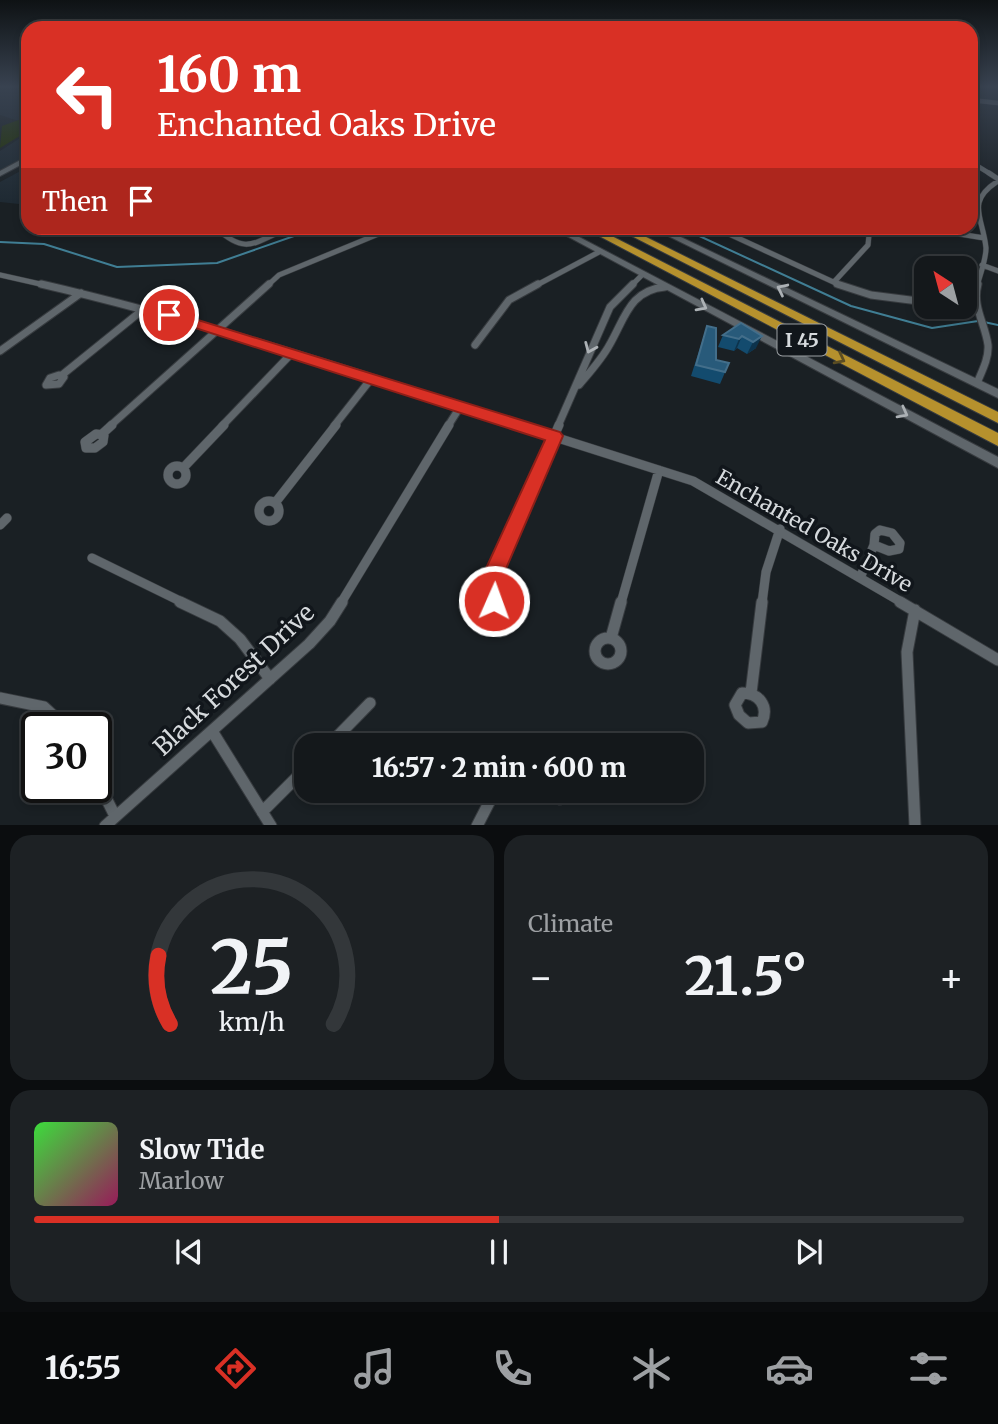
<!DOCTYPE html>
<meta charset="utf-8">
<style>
:root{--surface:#14181b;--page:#1d2124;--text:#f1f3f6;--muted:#9da0a3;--line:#33373a;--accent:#d93025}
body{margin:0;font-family:Merriweather,serif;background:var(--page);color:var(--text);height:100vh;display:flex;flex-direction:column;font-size:26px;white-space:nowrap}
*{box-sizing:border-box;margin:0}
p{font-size:23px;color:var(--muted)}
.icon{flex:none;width:38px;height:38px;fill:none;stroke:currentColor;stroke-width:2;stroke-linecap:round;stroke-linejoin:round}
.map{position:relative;height:825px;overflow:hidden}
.drawer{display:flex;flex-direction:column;gap:10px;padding:10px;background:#0b0d0f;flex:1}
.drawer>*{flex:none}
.guide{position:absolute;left:21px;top:21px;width:957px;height:214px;border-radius:21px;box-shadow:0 4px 10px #0003,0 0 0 2px var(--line);background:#d93025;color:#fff;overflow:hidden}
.needle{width:46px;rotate:324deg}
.tools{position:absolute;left:914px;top:256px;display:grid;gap:14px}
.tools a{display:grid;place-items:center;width:63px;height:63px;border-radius:14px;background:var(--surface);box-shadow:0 4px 10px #0003,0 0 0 2px var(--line);font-size:35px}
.speed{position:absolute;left:21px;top:712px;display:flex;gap:14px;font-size:35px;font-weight:700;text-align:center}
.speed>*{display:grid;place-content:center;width:91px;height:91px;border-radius:50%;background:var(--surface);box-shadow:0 4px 10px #0003,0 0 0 2px var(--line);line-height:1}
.speed .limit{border:4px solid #111;border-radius:10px;background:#fff;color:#111}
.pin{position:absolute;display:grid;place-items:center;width:60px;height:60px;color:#fff;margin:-30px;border:4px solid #fff;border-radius:50%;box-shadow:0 2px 7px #0007}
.me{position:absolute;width:77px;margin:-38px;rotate:2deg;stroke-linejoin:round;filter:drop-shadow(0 0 5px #0008)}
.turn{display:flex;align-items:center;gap:24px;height:147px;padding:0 21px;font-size:32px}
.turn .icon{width:91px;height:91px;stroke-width:2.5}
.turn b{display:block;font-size:49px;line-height:60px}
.then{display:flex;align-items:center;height:66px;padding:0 21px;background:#0003;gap:14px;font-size:26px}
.big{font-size:52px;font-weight:800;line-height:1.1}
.drawer .widget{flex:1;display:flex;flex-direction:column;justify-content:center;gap:10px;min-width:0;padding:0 24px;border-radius:21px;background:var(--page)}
.drawer .dial{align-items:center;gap:0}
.dial svg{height:182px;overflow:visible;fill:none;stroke:var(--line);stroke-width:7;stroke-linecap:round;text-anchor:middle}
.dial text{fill:var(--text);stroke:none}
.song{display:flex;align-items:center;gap:21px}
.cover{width:84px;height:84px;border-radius:10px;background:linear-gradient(135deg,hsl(120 70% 55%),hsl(330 70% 35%))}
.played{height:7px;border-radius:4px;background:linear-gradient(90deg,var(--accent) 50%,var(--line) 50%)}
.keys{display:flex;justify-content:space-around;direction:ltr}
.heat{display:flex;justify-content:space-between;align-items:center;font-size:38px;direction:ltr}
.drawer .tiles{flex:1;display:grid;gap:10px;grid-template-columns:1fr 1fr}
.widget:last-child{grid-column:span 2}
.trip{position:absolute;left:294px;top:733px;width:410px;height:70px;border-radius:21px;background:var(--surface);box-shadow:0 4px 10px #0003,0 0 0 2px var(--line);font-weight:800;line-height:70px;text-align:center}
.tabs{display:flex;height:112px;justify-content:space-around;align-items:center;background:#080a0b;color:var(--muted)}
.tabs .icon{width:49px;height:49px}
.tabs .current{color:var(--accent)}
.tabs b{font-size:32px;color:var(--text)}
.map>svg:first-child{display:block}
.built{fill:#1f2a33}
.green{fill:#230}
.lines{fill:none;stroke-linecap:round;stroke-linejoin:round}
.stream{stroke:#407e94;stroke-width:2}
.street-far4-casing{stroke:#373b3f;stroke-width:5}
.street-far3-casing{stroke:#373b3f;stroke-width:6}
.street-far2-casing{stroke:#373b3f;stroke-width:9}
.street-far1-casing{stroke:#373b3f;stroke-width:10}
.street-casing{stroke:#373b3f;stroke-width:13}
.secondary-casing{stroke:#373b3f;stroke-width:2}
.highway-casing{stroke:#373b3f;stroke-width:2}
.street-far4{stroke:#5f666b;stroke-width:4.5}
.street-far3{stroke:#5f666b;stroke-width:5}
.street-far2{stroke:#5f666b;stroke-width:7}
.street-far1{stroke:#5f666b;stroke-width:9}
.street{stroke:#5f666b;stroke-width:11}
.secondary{fill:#5f666b;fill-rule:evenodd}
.highway{fill:#b6912d;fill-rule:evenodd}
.wall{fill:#134b6e}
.shaded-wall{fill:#0d334c}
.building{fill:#285a7a;stroke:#436e8a;stroke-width:2}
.oneway{stroke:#acb1b5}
.oneway2{stroke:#5b4d23}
.route{fill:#d93025;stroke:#8d1f18;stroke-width:2}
.labels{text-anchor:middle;stroke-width:7;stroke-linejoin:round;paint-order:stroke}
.shield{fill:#11161b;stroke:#9b9fa3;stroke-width:2}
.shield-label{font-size:19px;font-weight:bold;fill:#d6dadd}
.street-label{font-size:21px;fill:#d6dadd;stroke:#11161b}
.near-street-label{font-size:24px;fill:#d6dadd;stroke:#11161b}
</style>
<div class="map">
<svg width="998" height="826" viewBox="0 0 998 826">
<rect width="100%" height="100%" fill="#1a2024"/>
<path class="built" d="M0,86h28v38l-28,-9z
M28,133v24l-28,16v-22z
M28,167v38l-28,-3v-20z"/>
<path class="green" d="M21,119l7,1v11l-28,17 2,-22z"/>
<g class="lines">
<path class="stream" d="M682,228l169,78 81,22 46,-7
M0,242l44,2 73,23 100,-4 100,-35
M984,322l14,3"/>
<g class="street-far4-casing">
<path id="street-far4" d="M971,100l27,3
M971,162l21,13"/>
</g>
<g class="street-far3-casing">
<path id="street-far3" d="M989,173l9,6
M216,228c31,28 38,14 73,0
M716,228l126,58
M865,230h70l49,8
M982,265l16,6
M0,275l49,11
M834,282l34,-37 1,-10 -6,-7
M267,286l12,-11 114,-47
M535,286l64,-34
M631,286l12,-12
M977,286c3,-11 9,-26 9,-38 -3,-31 -21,-46 12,-67"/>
</g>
<g class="street-far2-casing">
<path id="street-far2" d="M41,284c164,38 322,91 481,142
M837,284l34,11 55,7
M475,345l34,-45 29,-16
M0,351l81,-58
M59,375l5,2 -5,7 -13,1 4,-7z
M62,375l83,-67
M977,383c5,-12 12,-25 11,-38 -3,-22 -16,-38 -10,-61
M579,385c11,-13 23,-26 31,-41 15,-26 20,-54 55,-57
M110,426l159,-142
M222,426l70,-73
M334,426l37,-47
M448,426l12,-19
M558,426l52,-119 23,-23"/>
</g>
<g class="street-far1-casing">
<path id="street-far1" d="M517,425l176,56 210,122
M96,434l8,1 -1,7 -8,6h-9l-1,-6z
M102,434l10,-9
M168 475a9 9 0 1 1 18 0a9 9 0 1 1-18 0Z
M184,467l40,-42
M259 511a10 10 0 1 1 20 0a10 10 0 1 1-20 0Z
M275,503l61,-78
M0,525l7,-7
M880,530l12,3 8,10 -1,6 -10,2 -15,-6 1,-11z
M92,558l92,45
M860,578l14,-33
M470 599a12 12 0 1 1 24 0a12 12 0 1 1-24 0Z
M487,588l72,-163
M341,603l108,-178
M621,603l38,-133
M762,603l4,-31 14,-43"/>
</g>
<g class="street-casing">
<path id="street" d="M180,602l40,19 20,18 30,40
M900,602l98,58
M915,610l-8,42 8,174
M595 651a13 13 0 1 1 26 0a13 13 0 1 1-26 0Z
M611,638l10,-36
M742,693c17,0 27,13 20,29l-14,1 -9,-8 -4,-10z
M751,693l11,-91
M0,698l44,9 23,21
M212,731l59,95
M328,746l42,-43
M96,778l19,38
M546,791l14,8 11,-8
M262,812l44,-44
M105,826l204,-182 21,-23 12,-19
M477,826l18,-35"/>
</g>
<g class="secondary-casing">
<path id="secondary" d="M28,156v5l-28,15v-5z
M552,228h10l436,229v11z
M652,228h10l336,161v9z"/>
</g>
<g class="highway-casing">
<path id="highway" d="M584,228h12l402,205v13z
M616,228h12l370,184v11z"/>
</g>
<use href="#street-far4" class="street-far4"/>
<use href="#street-far3" class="street-far3"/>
<use href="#street-far2" class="street-far2"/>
<use href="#street-far1" class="street-far1"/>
<use href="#street" class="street"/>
<use href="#secondary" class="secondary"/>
<use href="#highway" class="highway"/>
</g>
<path class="wall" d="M741,323l15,25 -9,6 -10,-6 -3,3 -16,-4 5,-12z
M707,326l9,34 13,3 -9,21 -29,-8z"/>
<path class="shaded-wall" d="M742,336l-5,12 -3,3 5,-12z
M762,336l-6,12 -9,6 6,-12z"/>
<path class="building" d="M741,323l21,13 -9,6 -11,-6 -3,3 -16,-4z
M707,326l9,2v32l13,3 -4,9 -29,-7z"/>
<defs><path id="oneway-chevron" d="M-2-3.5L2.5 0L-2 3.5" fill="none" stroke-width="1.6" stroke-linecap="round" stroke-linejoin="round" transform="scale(1.75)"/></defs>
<g class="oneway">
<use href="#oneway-chevron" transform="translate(782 289) rotate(-154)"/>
<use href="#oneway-chevron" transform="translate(702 306) rotate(28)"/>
<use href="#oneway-chevron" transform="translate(590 348) rotate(113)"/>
<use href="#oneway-chevron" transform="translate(903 413) rotate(28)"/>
</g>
<use class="oneway2" href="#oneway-chevron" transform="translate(840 359) rotate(27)"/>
<linearGradient id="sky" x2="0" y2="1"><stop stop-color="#0e1214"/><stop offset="0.43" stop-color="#384250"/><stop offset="1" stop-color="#384250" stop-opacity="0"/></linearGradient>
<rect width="998" height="201" fill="url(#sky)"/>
<path class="route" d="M169,311l391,121 3,4 -64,149 5,16 -3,7 -7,3 -7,-3 -10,-20 68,-148 -381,-122 -2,-3z"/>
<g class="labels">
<rect class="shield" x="777.5" y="324.5" width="49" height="31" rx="5"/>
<g class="shield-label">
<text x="802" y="347">I 45</text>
</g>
<g class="street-label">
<text transform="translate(814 531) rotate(30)" y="7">Enchanted Oaks Drive</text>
</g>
<g class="near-street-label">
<text transform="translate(234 680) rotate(-43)" y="8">Black Forest Drive</text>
</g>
</g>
</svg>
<div class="tools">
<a><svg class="needle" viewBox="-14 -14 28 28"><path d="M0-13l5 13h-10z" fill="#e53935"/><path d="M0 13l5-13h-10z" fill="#9da0a3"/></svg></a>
</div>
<div class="speed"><div class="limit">30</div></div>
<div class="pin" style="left:169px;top:315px;background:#d93025"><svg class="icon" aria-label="arrive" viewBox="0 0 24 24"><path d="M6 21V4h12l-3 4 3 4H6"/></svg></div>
<svg class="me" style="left:494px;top:601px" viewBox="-20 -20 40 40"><circle r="17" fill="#d93025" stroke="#fff" stroke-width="3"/><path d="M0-11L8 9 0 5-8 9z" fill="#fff"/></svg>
<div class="trip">16:57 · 2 min · 600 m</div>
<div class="guide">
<div class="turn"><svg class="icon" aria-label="left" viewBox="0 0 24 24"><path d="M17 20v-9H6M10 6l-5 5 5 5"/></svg><div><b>160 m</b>Enchanted Oaks Drive</div></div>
<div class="then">Then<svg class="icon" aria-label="arrive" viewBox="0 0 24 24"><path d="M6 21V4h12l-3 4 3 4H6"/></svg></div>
</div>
</div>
<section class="drawer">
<div class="tiles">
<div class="widget dial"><svg viewBox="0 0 100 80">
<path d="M14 69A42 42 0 1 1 86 69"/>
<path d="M14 69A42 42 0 0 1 9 39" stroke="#d93025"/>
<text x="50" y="56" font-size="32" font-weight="700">25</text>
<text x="50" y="72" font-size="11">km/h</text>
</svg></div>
<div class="widget"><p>Climate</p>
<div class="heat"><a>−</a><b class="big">21.5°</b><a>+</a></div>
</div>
<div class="widget">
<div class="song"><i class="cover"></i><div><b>Slow Tide</b><p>Marlow</p></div></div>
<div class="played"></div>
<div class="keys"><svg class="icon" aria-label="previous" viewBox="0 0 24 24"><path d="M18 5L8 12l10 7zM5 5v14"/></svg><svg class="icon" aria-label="pause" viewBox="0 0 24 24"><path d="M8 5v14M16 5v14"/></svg><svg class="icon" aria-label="next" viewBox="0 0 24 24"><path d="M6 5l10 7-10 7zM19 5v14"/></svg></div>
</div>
</div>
</section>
<nav class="tabs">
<b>16:55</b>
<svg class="icon current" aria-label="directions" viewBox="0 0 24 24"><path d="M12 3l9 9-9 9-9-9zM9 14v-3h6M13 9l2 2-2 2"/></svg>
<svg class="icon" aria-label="music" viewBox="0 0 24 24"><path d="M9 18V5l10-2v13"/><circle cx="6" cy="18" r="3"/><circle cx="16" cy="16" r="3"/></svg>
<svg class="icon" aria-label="phone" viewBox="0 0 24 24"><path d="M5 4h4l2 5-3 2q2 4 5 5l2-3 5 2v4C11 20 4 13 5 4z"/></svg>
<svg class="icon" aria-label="climate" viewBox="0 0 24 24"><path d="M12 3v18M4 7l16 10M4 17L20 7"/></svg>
<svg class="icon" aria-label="car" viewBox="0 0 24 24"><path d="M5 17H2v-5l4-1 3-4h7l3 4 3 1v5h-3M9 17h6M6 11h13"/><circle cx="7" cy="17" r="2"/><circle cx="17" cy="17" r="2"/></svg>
<svg class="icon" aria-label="filters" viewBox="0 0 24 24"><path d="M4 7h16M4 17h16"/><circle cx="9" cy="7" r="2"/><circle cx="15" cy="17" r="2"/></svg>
</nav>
